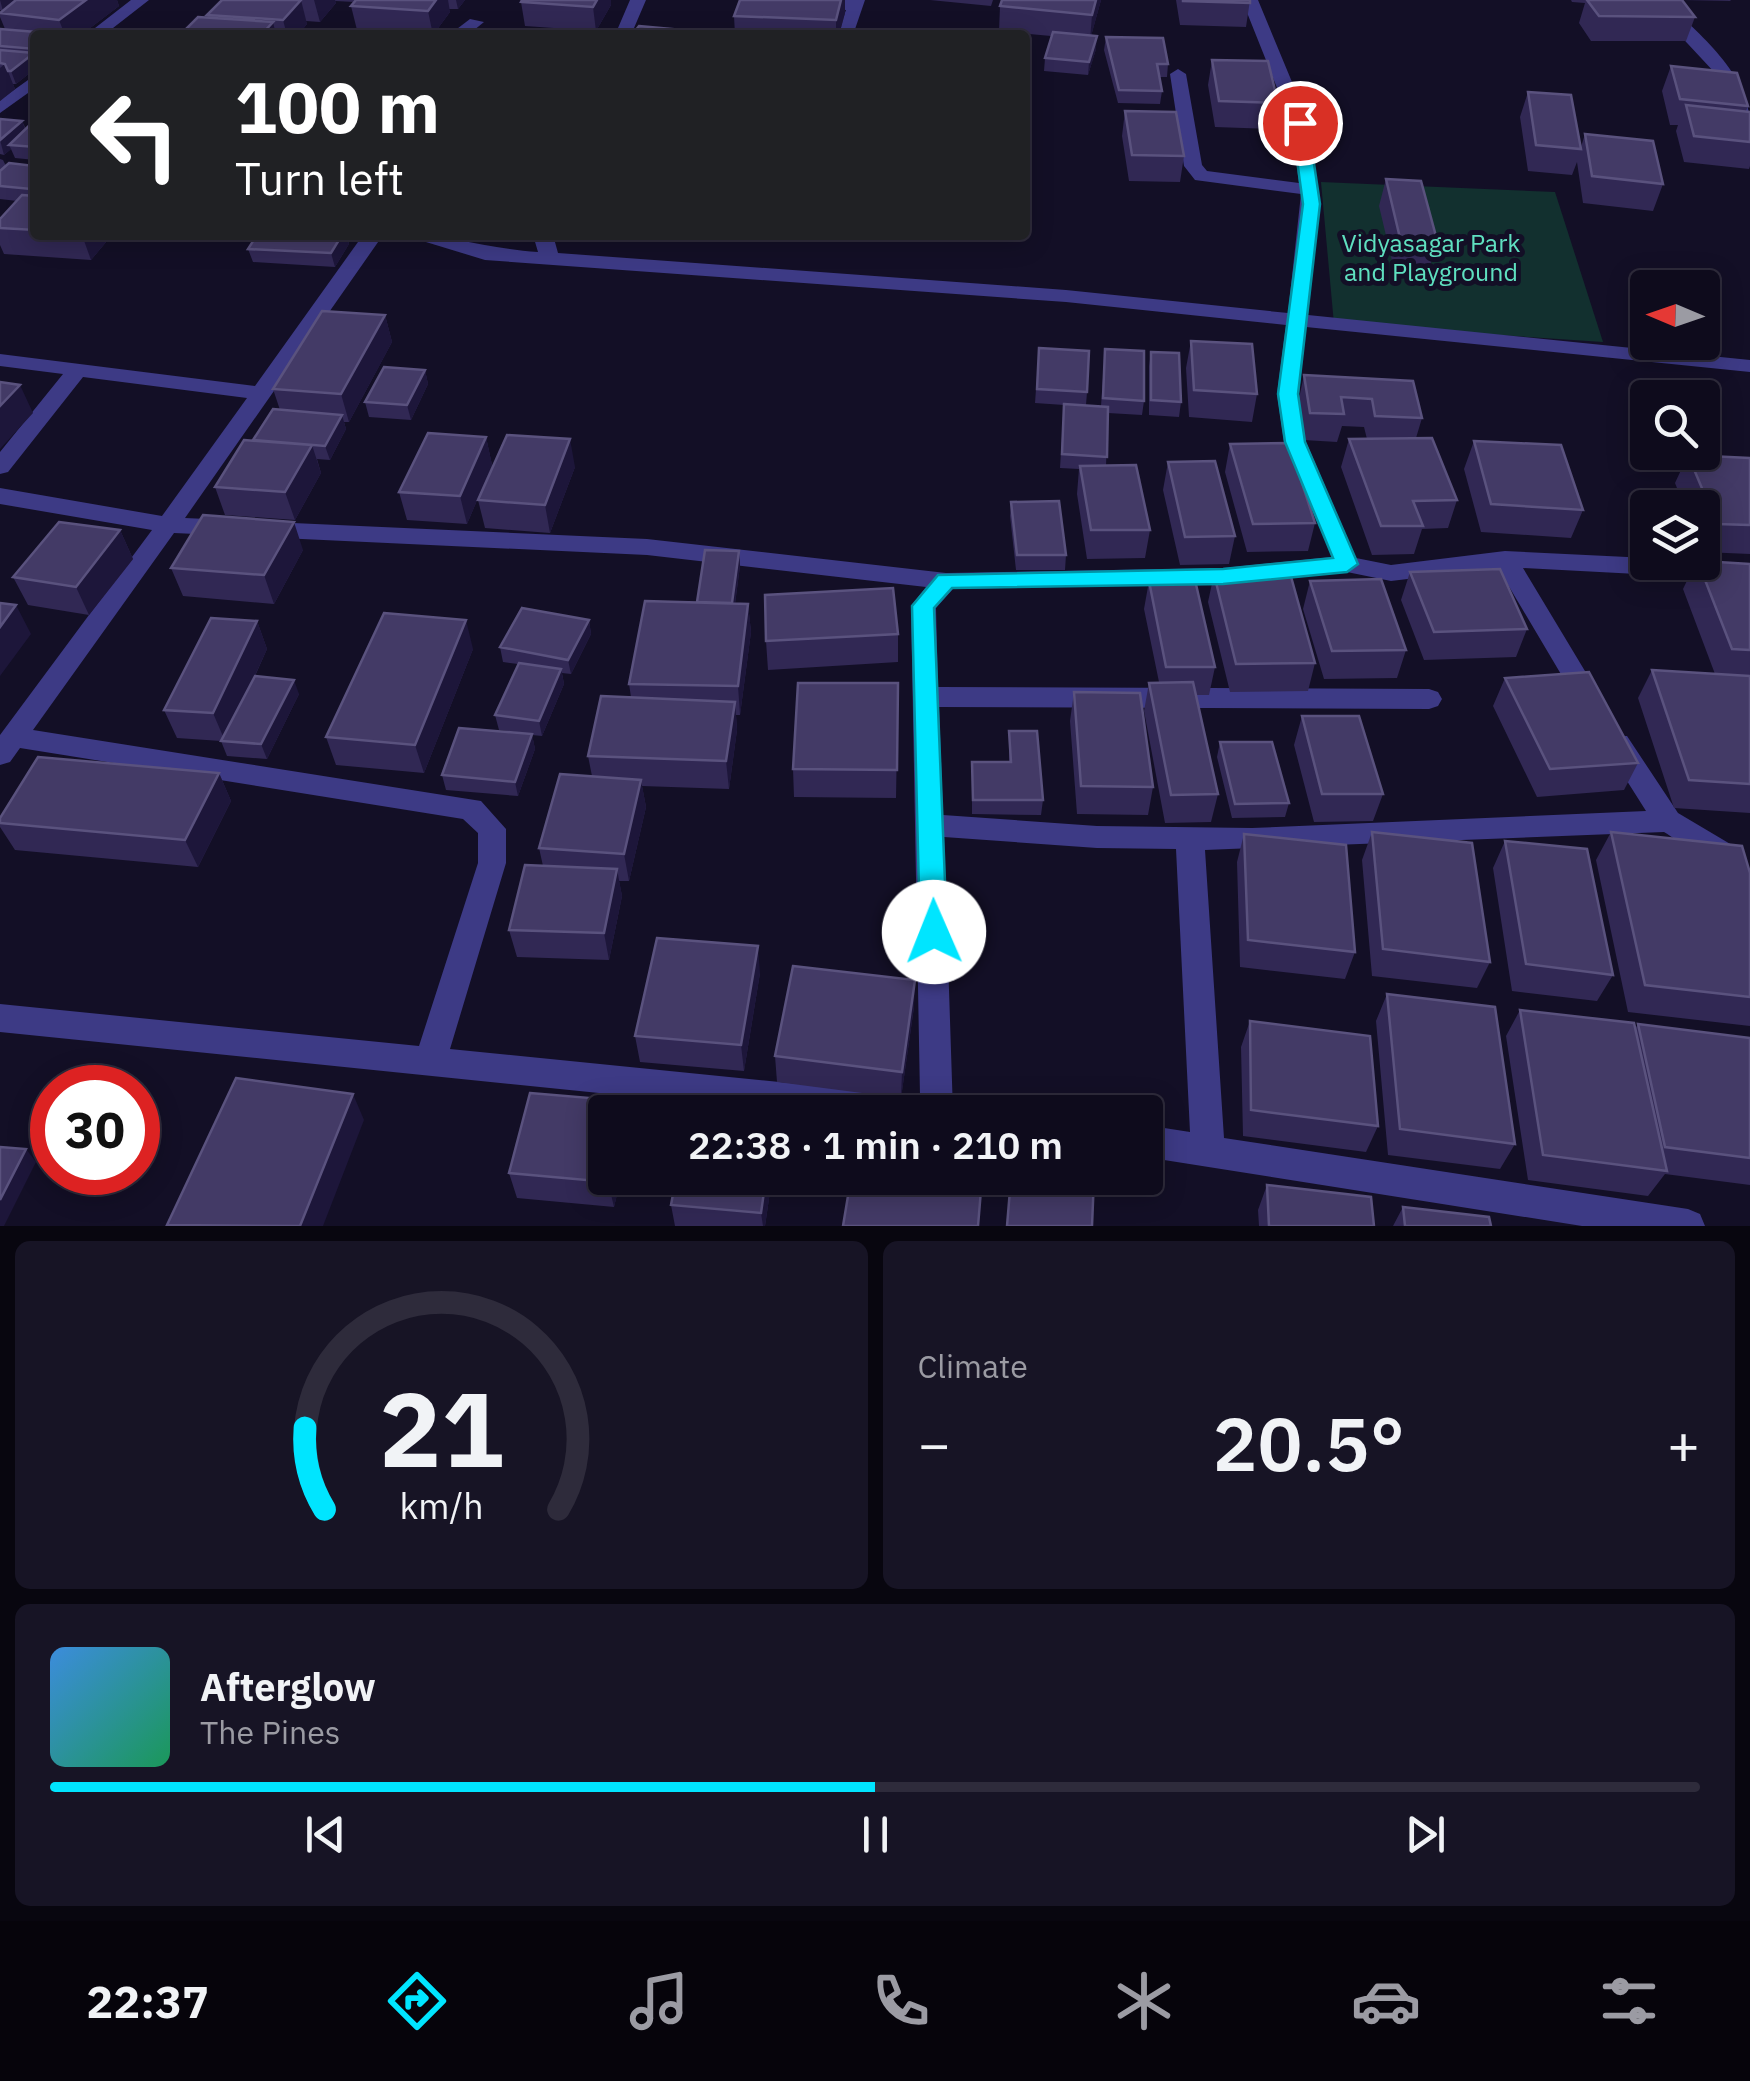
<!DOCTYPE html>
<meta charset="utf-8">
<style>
:root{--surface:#0e0b1c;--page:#171425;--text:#f1f3f6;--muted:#9b9ba3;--line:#2e2b3b;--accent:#00e5ff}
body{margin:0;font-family:"IBM Plex Sans",sans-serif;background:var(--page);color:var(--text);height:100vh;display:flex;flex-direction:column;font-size:38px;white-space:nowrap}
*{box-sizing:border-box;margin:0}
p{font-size:32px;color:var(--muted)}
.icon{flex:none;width:55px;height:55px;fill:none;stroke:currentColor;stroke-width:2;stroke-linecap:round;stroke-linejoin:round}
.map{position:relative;height:1226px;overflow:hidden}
.details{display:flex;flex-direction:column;gap:15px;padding:15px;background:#08060f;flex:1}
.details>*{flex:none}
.hud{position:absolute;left:30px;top:30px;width:1000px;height:210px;border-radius:10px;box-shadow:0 5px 25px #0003,0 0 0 2px var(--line);background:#202124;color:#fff;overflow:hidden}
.needle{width:65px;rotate:272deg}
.buttons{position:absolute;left:1630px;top:270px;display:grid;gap:20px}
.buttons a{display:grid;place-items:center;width:90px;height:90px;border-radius:10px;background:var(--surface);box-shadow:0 5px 25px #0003,0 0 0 2px var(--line);font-size:50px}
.speed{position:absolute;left:30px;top:1065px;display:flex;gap:20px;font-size:50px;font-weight:700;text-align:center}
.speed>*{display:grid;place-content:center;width:130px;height:130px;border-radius:50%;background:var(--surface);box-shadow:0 5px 25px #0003,0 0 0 2px var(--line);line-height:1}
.speed .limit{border:15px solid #d22;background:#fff;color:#111}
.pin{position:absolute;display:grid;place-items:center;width:85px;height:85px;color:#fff;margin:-42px;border:5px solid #fff;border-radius:50%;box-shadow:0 2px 10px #0007}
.me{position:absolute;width:110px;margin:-55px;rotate:359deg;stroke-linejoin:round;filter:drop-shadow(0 0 8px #0008)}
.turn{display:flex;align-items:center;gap:35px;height:210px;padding:0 40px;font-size:45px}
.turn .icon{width:130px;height:130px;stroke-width:2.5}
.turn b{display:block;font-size:70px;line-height:85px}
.big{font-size:75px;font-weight:600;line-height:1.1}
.details .widget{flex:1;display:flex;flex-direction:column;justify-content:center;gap:15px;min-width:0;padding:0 35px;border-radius:15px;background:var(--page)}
.details .dial{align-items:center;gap:0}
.dial svg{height:260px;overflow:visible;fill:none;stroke:var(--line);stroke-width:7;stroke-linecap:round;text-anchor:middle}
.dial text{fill:var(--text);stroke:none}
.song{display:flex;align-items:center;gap:30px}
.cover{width:120px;height:120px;border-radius:15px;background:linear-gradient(135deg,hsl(210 70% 55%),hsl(150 70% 35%))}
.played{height:10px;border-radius:5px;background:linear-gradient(90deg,var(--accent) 50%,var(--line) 50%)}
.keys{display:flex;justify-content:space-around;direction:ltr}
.heat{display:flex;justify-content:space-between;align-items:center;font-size:55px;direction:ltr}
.details .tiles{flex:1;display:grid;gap:15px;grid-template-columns:1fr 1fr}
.widget:last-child{grid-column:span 2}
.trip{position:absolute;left:588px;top:1095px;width:575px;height:100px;border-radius:10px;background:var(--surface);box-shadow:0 5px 25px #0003,0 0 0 2px var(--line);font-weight:600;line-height:100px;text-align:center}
.tab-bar{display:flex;height:160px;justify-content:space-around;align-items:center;background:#06040b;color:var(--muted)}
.tab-bar .icon{width:70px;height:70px}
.tab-bar .active{color:var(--accent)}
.tab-bar b{font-size:45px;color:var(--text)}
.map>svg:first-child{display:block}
.green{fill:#12302f}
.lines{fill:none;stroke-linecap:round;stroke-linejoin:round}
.street{fill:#3d3a85;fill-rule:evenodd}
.wall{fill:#312854}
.shaded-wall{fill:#1d163a}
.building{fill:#433a66;stroke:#5a527e;stroke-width:2.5}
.route{fill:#00e5ff;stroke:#0095a6;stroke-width:2.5}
.labels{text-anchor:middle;stroke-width:10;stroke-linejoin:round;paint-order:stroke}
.far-park-label{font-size:25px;fill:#5fe0c0;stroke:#130f26}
</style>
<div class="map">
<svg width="1750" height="1226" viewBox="0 0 1750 1226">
<rect width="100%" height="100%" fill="#130f26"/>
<path class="green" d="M1321,182l234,10 48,150 -269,-18z"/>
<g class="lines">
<path class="street" d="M131,0h18l-45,35h-18z
M630,0h16l-15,35h-16z
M804,0h61l-12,35h-16l9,-25 -36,-2 -6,-2z
M1242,0h16l51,123 11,80 -12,112 442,45v12l-444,-45 -7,67 7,48 50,116 35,7 114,-14 143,7v4l102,2v16l-227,-12 80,133 -4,7h-18l-83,-140 -107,13 -44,-9 -124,12 -270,5 -17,19 2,79 491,2 9,3 4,7 -4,7 -9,3 -490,-2 4,108 154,11 155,2 394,-17 -43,-68 4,-7h20l51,77 59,35 4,8 -4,8c-23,8 -53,-20 -73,-32l-459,18 19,288 464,71 12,5 5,12h-123l-437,-69v-32l45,7 -14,-283 -79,-1 -153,-11 9,275h-167l-786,-80v-28l419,42 59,-183v-30l-15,-14 -443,-71 -10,14 -10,3v-30l152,-205 -152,-26v-16l162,28 85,-118 -164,-21 -75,95 -8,2v-22l63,-78 -63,-8v-12l255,32 108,-151h20l-198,283 462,21 299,34 277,-5 109,-11 -48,-115 -7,-48 9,-69 -220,-23 -581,-42 -82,-25c46,0 89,14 135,17l-5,-17h20l5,18 508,37 222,23 13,-119 -106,-14 -11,-14 -14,-92 8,-5 8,5 16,91 5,6 92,12 -8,-60zM174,533l473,22 279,32 -15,19 9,490 -470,-47 56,-186v-34l-25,-28 -448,-71z
M1647,0h17c35,34 86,74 86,125l-6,-1 -29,-51z
M470,19l14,3 -16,13h-19z
M35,75v13l-35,25v-13z"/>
</g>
<path class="wall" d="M0,0h117l2,6 -38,29h-46v34l-19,15h-3l2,5 -15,12v-72h5l-5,-12v-5l2,-1 -2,-1z
M222,0h243l-7,9h-9l1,3 -17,23 -76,-5 -6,-24 4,-4 -20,-1 1,2 -16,19 -14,-1 1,3 -9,11h-118l28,-17 -1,-3z
M930,0h63l-2,6z
M1002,0h99l-10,36 5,13 -8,26 -44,-4 1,-13 6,-22 -52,-5 1,-25z
M1176,0h74l-4,27 -66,-2z
M1571,0h160l-1,1 -48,-1 13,17 -9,24h-95l-12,-18 6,-20 -13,-1z
M521,2l90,3 -15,26 -71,-5z
M845,13l-6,22h-104l-1,-19z
M1106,37l62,27 -1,13h-7l2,14 -2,13 -42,-1 -14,-53z
M1212,60l66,43 -5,26 -58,-2 -7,-42z
M1671,66l77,40 -2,5 4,31v24l-1,3 -65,-7 -8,-31 2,-6h-8l-8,-34z
M1528,92l53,55 4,-13 78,50 -10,27 -70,-8 -6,-41 -5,13 -44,-4 -8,-54z
M1125,111l59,45 -4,26 -51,-1 -7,-45z
M0,119l22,2 4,8 9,-9v40l-20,-2 -4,-9 -7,6 -4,-1z
M0,159l3,1 3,6h29v69h77l-21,25 -87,-6 -4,-9v-26l17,-18 -17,-2z
M1386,179l51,61 -7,26 -37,-1 -14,-59z
M257,235h99l-3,5h-5l1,4 -14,23 -82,-5 -5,-13z
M385,315l7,27 -43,80h-5l2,7 -16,31 -13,-1 4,14 -26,47 -70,-5 -10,-28 65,-77 -7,-21z
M1191,341l66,53 -5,28 -63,-5 -3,-49z
M1039,348l48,44 -1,13 15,1 4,-57 39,52 -2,14 -34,-2 -2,53 44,64 -5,28 -58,1 -10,-65 2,-25 -19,-1 4,-63 -29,-2z
M1151,352l30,50 -2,15 -30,-2v-49z
M425,370l3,14 -17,36 -42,-3 -4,-15z
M1304,375l109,6 9,37 -6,20 41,62 -9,28 -26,1 -8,25 -42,1 -31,-88 8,-28h18l-3,-12 -22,-1 -5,16 -33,-2 -6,-37z
M486,437l6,28 -25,59 -60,-4 -8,-28z
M1474,441l109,69 -12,28 -90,-6 -17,-63z
M1230,444l85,79 -7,28 -61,1 -22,-80z
M1688,455l62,3v96l-47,-2 -1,-44h-17l-10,-25z
M1168,462l67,74 -6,28 -49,1 -17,-75z
M575,467l-25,66 -65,-5 -7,-28z
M1011,502l55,53 -1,15h-49l-6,-54z
M120,530l13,29 -44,56 -61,-10 -15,-28z
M303,550l-29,54 -91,-8 -12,-28z
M739,551l1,15 -5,38h13l3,28 -11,83h-4l1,15 -8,59 -87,-3 4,21 -17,74h-10l3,15 -13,64 -92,-3 -8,-27 34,-64 -4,-18 53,-72 -4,-20 43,-59 -2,-13z
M1696,562l54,2v249l-76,-5 -36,-110 14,-28 63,4 -32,-85z
M1410,572l117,57 -11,28 -92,3 -23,-60z
M1214,574l101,89 -7,28 -78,1 -22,-90z
M1149,581l66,86 -6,28h-13l22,99 -7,28 -46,1 -21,-112 5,-28 10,-1 -15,-73z
M1310,581l96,69 -9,28 -73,1 -21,-70z
M589,620l2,14 -20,40 -9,-1 2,11 -22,52 -10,-1 3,14 -17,47 -72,-6 -4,-15 82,-42 -25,-3 -4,-15 23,-51 -15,-2 -3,-15z
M257,621l10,28 -12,27 44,18 -32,65 -40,-3 -6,-15 -44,-3 -13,-28z
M898,634v28l-130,8 -2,-29z
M473,649l-49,124 -88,-8 -10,-28z
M1505,678l133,85 -14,27 -87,7 -44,-91z
M898,683l-2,115 -102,-1 -1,-28z
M1074,692l79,95 -5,28 -71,-1 -7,-93z
M1302,716l81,78 -10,27 -59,1 -20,-77z
M1009,731l34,69 -2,15 -69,-1v-52h37z
M1220,742l69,61 -4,14 -53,1 -15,-61z
M219,773l12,28 -33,66 -183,-17 -15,-23v-9z
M1372,832l118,130 -13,26 -105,-12 -10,-116z
M1611,832l139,41v153l-122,-14 -32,-152z
M1244,834l111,118 -10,27 -105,-12 -3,-105z
M1505,841l108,134 -16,26 -85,-10 -19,-123z
M760,973l-16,98 -104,-9 -5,-26z
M1387,994l128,150 -15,25 -112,-14 -12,-134z
M914,1007l-13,91 -124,-16 -2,-26z
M1520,1010l115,19 3,-5 112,14v147l-85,-11 -17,22 -120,-16 -22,-144z
M1250,1021l128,105 -12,26 -123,-16 -2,-89z
M509,1173l96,5h16l-7,29 -97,-9z
M676,1178h96l-7,48h-90l-4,-21z
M1267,1185l107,41h-115l-1,-16z
M1403,1207l88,19h-98z"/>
<path class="shaded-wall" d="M0,0h20l-17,11z
M86,0h31l2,6 -38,29h-16l-6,-15z
M301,0l6,24 -9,11h-11l-4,-15z
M314,0h21l1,3 -16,19z
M436,0h12l2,12 -17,23 -5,-24z
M456,0h9l-7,9z
M597,0h14v5l-15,26 -3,-24z
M841,0h4v13l-6,22h-3v-15z
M1096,0h5l-11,40 2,-25z
M273,22l3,13h-15z
M1097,36l-1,13 -8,26 1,-13z
M34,53l1,16 -19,15 -5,-13z
M5,64l10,25 -15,12v-33z
M22,121l5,13 -18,11 2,4 -7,6 -4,-15z
M82,235h30l-21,25z
M342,235h4l3,9 -14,23 -4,-14z
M385,315l7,27 -43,80 -8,-28z
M425,370l3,14 -17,36 -4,-15z
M20,385l13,28 -33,36v-43z
M342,415l4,14 -16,31 -5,-14z
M486,437l6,28 -25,59 -7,-28z
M570,439l5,28 -25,66 -5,-28z
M312,445l9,28 -26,47 -10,-28z
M294,522l9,28 -29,54 -10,-29z
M120,530l13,29 -44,56 -13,-28z
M739,551l1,15 -7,51 -1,-14z
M748,604l3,28 -11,83 -2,-29z
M16,605l15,29 -31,42v-49z
M466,620l7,29 -49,124 -9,-28z
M589,620l2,14 -20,40 -3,-14z
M257,621l10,28 -42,92 -12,-28z
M561,669l3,15 -22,52 -3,-15z
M294,680l5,14 -32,65 -6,-15z
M735,702l2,28 -8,59 -3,-28z
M532,734l3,15 -17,47 -3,-14z
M219,773l12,28 -33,66 -13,-27z
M641,780l5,27 -17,74 -5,-27z
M617,869l5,27 -13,64 -5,-27z
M758,946l2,27 -16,98 -3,-26z
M915,980l-1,27 -13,91 1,-26z
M353,1094l11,26 -41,106h-23z
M26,1149l10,13 -32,64h-4v-26z
M609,1178h12l-7,29 -6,-25z
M766,1178h6l-7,48h-2l-2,-13z"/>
<path class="building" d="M16,0h70l-27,20 -59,-7z
M222,0h79l-18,20 -76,-5z
M356,0h80l-8,11 -77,-5z
M522,0h75l-4,7 -72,-5z
M740,0h101l-5,20 -102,-4z
M1002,0h94l-4,15 -92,-9z
M1183,0h67v3l-67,-2z
M1587,0h95l13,17 -96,-1z
M198,17l75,5 -12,13h-81z
M639,26l67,6 -1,3h-73z
M0,29l61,5 -26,1v14l-35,-3z
M739,31l76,4h-77z
M1053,32l44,4 -8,26 -44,-4z
M1106,37l57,1 5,26h-11l5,27 -43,-1z
M0,50l34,3 -23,18h-3l-3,-7 -5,-1z
M1212,60l56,1 10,42 -59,-2z
M1671,66l66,7 11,33 -68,-7z
M1528,92l43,3 10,54 -45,-4z
M1686,105l64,7v30l-56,-6z
M1125,111l51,1 8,44 -52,-1z
M0,119l22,2 -22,19z
M35,120v27l-26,-2z
M1585,134l68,7 10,43 -71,-8z
M9,163l26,3v19l-4,4 -31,-3v-15z
M1386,179l35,2 16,59 -37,-2z
M22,195l13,1v34l-35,-2v-9z
M257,235h85l-11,18 -83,-4z
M322,311l63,4 -44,79 -68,-5z
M1191,341l61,3 5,50 -63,-4z
M1039,348l50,3 -2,41 -50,-3z
M1105,349l39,2v50l-41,-3z
M1151,352l28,1 2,49 -30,-2z
M384,367l41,3 -18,35 -42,-3z
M1304,375l109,6 9,37 -47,-2 -3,-17 -31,-2 3,17 -34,-1z
M0,382l20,3 -20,21z
M1064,404l44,3 -1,50 -45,-3z
M273,409l69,6 -17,31 -72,-6z
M428,433l58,4 -26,59 -61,-4z
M507,435l63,4 -25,66 -67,-5z
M1432,438l25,62 -44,1 10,25h-42l-32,-87z
M244,440l68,5 -27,47 -70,-5z
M1474,441l87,4 22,65 -92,-6z
M1289,443l26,80 -62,1 -23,-80z
M1688,455l62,3v67l-33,-1z
M1215,461l20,75 -50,1 -17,-75z
M1136,465l14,65h-59l-11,-64z
M1059,501l7,54h-49l-6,-53z
M203,515l91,7 -30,53 -93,-7z
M59,522l61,8 -44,57 -63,-10z
M705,550l34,1 -7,52 -35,-1z
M1702,561l48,3v86l-18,-1 -34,-87h4z
M1500,569l27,60 -93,3 -24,-60z
M1290,573l25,90 -79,1 -22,-90z
M1381,579l25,71 -74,1 -22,-70z
M1195,580l20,87h-49l-17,-86z
M893,588l5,46 -132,7 -1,-46z
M645,601l103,3 -10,82 -109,-2z
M0,603l16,2 -16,22z
M522,608l67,12 -21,40 -68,-13z
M384,613l82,7 -51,125 -89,-8z
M211,618l46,3 -44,92 -49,-3z
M519,663l42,6 -22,52 -44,-6z
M1652,670l98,6v108l-61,-4z
M1589,672l49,91 -88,6 -45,-91z
M255,676l39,4 -33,64 -40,-3z
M1193,682l25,112 -47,1 -22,-112z
M798,683h100l-1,87 -104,-1z
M1074,692l66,1 13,94 -72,-1z
M601,696l134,6 -9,59 -138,-5z
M1302,716h57l24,78h-61z
M459,728l73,6 -17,48 -73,-7z
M1009,731h28l6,69h-70l-1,-38h39z
M1220,742h52l17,61 -54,1z
M38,757l181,16 -34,67 -185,-17v-5z
M560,774l81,6 -17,74 -85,-6z
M1372,832l100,11 18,119 -107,-13z
M1611,832l131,14 8,27v124l-105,-12z
M1244,834l102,11 9,107 -107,-12z
M1505,841l82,8 26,126 -87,-11z
M525,865l92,4 -13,64 -95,-3z
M657,938l101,8 -17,99 -106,-9z
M793,966l122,14 -13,92 -127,-16z
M1387,994l108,13 20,137 -115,-15z
M1520,1010l114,13 33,148 -124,-16z
M1250,1021l120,15 8,90 -127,-16z
M1638,1024l112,14v120l-85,-11z
M236,1078l117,16 -53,132 -133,-1z
M530,1093l96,8 -3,11h-18v66h4l-1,4 -99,-9z
M688,1107l73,5h-74z
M0,1147l26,2 -26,51z
M676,1178h90l-5,35 -90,-8z
M851,1178h131l-4,48h-135z
M1011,1178h83l-2,48h-85z
M1267,1185l104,12 3,29h-105z
M1403,1207l86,10 2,9h-86z"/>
<path class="route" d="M1300,118l8,5 12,81 -22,190 7,48 53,122 -11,8 -124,12 -271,4 -18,20 13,324 -4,9h-19l-4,-9 -8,-326 26,-31 285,-6 110,-11 -48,-116 -7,-48 25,-190 -11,-81z"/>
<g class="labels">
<g class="far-park-label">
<text x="1431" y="252">Vidyasagar Park<tspan x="1431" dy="29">and Playground</tspan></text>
</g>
</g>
</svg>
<div class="buttons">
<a><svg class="needle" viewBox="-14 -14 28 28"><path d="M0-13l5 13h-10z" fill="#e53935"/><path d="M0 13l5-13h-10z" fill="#9b9ba3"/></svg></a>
<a><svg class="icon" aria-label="search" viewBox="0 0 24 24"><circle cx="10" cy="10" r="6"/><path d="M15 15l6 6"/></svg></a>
<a><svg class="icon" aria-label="layers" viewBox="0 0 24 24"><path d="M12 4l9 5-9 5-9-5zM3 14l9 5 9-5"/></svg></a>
</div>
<div class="speed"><div class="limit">30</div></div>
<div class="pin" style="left:1300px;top:123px;background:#d93025"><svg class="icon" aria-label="arrive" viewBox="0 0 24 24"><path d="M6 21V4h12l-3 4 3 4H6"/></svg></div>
<svg class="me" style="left:934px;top:932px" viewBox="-20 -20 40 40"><circle r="19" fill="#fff"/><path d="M0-13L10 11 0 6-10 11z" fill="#00e5ff"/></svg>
<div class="trip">22:38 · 1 min · 210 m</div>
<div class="hud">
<div class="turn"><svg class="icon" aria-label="left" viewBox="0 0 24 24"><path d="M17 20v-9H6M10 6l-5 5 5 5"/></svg><div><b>100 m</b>Turn left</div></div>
</div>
</div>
<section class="details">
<div class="tiles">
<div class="widget dial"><svg viewBox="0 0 100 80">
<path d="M14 69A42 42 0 1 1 86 69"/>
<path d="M14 69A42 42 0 0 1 8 44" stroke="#00e5ff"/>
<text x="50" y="56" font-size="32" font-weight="700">21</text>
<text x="50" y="72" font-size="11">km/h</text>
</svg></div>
<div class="widget"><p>Climate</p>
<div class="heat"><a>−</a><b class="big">20.5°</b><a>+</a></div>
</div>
<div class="widget">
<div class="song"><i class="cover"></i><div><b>Afterglow</b><p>The Pines</p></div></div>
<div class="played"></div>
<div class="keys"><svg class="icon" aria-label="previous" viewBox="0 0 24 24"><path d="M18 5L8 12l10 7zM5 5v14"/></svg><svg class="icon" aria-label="pause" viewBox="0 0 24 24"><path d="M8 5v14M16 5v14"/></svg><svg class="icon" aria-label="next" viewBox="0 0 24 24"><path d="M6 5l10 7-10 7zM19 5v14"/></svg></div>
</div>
</div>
</section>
<nav class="tab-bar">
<b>22:37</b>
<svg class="icon active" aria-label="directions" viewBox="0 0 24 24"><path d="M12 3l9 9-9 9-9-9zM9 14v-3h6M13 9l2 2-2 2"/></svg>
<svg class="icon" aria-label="music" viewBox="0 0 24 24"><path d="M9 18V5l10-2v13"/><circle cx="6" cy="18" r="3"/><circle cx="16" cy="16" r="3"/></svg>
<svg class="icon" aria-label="phone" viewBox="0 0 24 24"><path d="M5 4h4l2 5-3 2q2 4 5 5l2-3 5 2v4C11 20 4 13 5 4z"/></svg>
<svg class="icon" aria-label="climate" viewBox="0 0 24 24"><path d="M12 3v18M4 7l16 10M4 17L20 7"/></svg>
<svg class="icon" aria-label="car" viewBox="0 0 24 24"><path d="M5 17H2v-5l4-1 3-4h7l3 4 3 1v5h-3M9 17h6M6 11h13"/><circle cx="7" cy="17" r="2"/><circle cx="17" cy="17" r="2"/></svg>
<svg class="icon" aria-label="filters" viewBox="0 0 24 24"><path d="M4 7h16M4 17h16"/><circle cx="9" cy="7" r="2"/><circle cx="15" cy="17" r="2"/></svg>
</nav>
